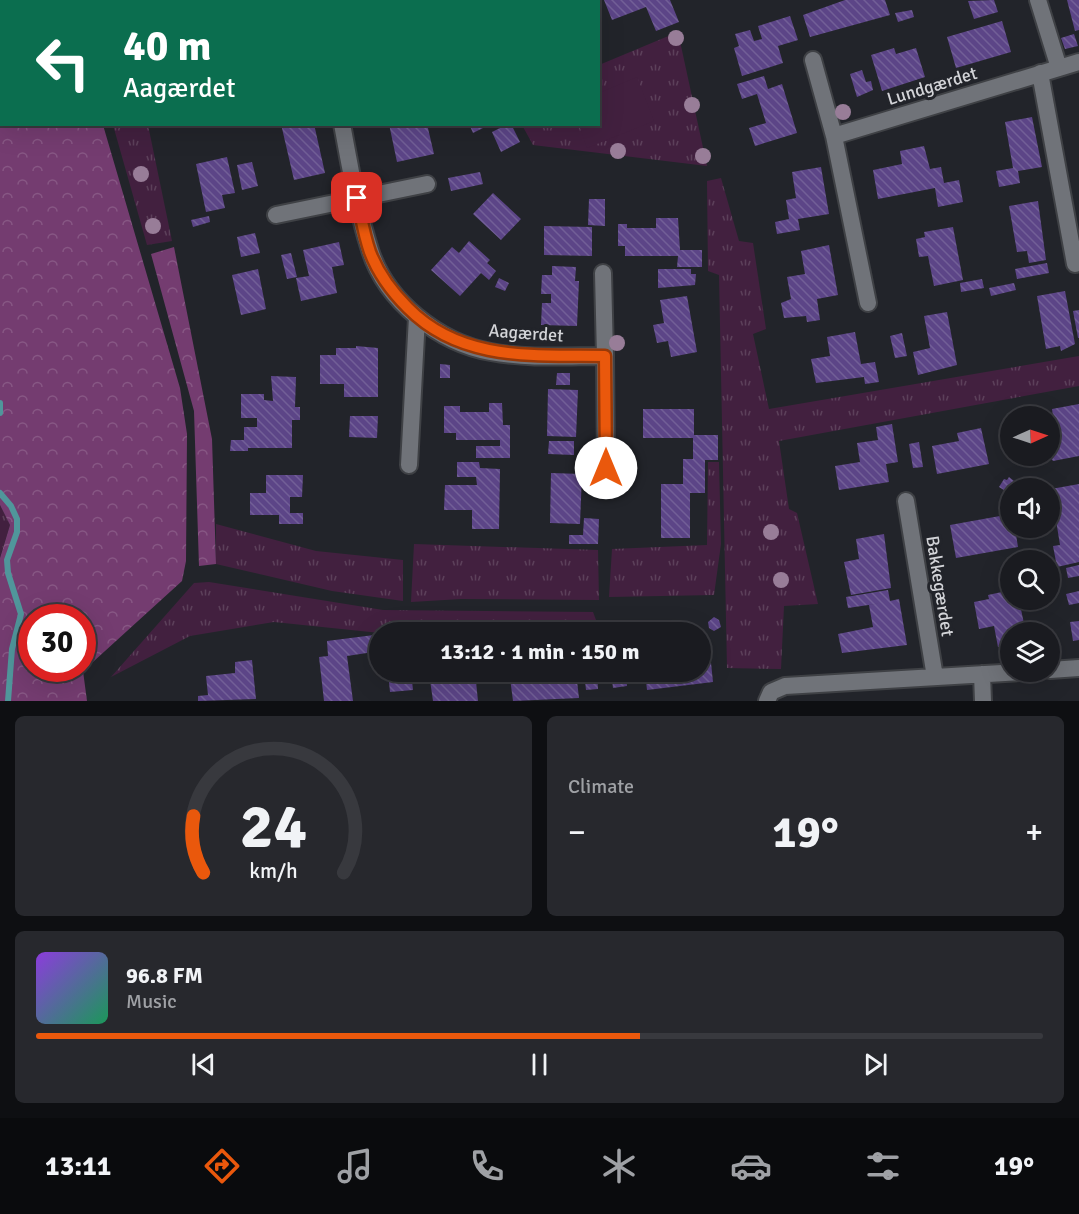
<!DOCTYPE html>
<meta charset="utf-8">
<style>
:root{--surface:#1a1b20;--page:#27282d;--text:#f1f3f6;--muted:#9fa1a5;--line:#38393e;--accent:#ea580c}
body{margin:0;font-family:Signika,sans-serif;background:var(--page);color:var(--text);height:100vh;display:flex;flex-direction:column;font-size:22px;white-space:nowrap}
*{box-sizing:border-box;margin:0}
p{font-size:20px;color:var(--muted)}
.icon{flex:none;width:33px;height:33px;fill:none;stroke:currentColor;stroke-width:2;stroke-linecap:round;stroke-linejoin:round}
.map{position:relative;height:701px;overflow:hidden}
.panel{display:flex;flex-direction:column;gap:15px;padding:15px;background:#0e0f12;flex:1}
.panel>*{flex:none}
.guide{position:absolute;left:0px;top:0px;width:600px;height:126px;box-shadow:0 6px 24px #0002,0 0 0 2px var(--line);background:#0b6e4f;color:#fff;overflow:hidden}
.needle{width:39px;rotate:87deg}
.tools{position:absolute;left:1000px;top:406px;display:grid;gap:12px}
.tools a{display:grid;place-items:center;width:60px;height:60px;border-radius:50%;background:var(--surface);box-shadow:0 6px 24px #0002,0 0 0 2px var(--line);font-size:30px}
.speed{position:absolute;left:18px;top:604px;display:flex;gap:12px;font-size:30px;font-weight:700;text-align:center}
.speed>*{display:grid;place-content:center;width:78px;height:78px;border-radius:50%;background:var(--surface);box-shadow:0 6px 24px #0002,0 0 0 2px var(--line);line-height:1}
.speed .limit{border:9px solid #d22;background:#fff;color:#111}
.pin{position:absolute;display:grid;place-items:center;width:51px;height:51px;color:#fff;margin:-26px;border-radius:12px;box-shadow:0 3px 9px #0006}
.me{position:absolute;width:66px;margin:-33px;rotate:0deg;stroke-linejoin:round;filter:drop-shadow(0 0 4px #0008)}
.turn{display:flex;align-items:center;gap:21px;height:126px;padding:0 24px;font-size:27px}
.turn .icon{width:78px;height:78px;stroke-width:2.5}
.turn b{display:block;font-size:42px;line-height:51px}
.big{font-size:45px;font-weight:700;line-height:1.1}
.panel .tile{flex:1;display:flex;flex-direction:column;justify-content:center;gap:9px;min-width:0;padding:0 21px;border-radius:9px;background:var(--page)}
.panel .dial{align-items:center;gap:0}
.dial svg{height:156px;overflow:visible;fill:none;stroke:var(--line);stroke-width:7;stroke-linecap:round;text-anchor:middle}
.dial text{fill:var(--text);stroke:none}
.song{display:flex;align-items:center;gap:18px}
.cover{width:72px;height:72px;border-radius:9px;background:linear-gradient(135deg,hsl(270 70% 55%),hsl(150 70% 35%))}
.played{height:6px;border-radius:3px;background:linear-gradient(90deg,var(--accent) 60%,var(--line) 60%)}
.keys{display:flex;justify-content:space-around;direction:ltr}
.heat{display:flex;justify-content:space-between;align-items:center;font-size:33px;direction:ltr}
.panel .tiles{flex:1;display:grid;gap:15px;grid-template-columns:1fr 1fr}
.tile:last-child{grid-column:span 2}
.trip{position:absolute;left:369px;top:622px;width:342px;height:60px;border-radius:30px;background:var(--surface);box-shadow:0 6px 24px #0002,0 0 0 2px var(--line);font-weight:700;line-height:60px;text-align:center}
.dock{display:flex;height:96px;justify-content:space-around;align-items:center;background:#0a0b0d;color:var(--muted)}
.dock .icon{width:42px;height:42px}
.dock .current{color:var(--accent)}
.dock b{font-size:27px;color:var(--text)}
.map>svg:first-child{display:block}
.grass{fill:url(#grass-tufts)}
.forest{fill:url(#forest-crowns);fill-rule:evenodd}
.garden{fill:#42203f}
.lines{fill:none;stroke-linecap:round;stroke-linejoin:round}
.stream{stroke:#50969b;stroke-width:6}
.building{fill:url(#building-back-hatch)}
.minor-casing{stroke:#3f4145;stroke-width:20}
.minor{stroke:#707379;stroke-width:16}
.tree{fill:#987d98}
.route-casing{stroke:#983908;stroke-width:15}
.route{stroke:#ea580c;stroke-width:10}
.labels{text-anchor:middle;stroke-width:6;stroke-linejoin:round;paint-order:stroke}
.street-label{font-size:18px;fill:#d3d4d8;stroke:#22242a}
</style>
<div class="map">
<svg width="1079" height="701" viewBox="0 0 1079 701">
<defs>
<pattern id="grass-tufts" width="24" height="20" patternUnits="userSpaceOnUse" patternTransform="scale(1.5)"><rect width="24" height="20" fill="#42203f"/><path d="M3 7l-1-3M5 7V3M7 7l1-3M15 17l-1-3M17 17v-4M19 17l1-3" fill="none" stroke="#5c405a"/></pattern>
<pattern id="forest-crowns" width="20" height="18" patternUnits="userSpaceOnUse" patternTransform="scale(1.5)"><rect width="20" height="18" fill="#743c70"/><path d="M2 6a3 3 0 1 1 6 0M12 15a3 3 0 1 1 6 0" fill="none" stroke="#875784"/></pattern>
<pattern id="building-back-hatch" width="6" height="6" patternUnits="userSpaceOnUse" patternTransform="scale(1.5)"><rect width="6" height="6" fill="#5c4587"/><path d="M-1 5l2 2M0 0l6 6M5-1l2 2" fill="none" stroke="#725f97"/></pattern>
</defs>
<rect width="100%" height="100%" fill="#22242a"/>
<path class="grass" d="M678,32l29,134 -174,-21 -11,-20 76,-1 1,-59z
M113,125h35l24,116 -25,4z
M721,178l18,63 14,2 13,86 -13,5 16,75 310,-53v30l-300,55 10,68 8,4 21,91 -34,2 -3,63 -54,-1 -8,-393 -11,-4 -1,-90z
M708,462h11l2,82 -7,51 -105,2 3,-48 95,-4z
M0,505l10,20 -10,32z
M216,524l100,27 87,9v41l-71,-10 -116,-27z
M414,544l184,6 1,50 -138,-1 -50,3z
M209,582l174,28 210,2 6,16 -219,5 -106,-11 -84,14 -79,41 83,-94z"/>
<path class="forest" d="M0,0h65l-63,2v122l101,1 77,263 7,46 -1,127 -4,20 -99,90 4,30h-87v-143l10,-33 -10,-20zM32,618h50v51h-50z
M174,247l38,192 4,125 -17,2 -5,-155 -43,-157z"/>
<path class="garden" d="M637,77l17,44 -67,27 -8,-23 19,-1 1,-31z"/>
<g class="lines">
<path class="stream" d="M0,403v10
M0,493l11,13 6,13v13l-10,28 1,13 13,41 -9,35 -4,52"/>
</g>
<path class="building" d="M604,0h66l9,22 -23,9 -10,-24 -34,13z
M845,0h40l5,15 -80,22 -7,-22z
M994,0l4,12 -24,7 -6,-18z
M1067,0h12v30l-4,1z
M912,10l2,7 -16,5 -3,-9z
M790,16l8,24 -20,6 5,17 -41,13 -8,-28 5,-2 -4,-12 15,-4 4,11 8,-2 -4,-13z
M1002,21l9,31 -55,16 -9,-31z
M1074,34l4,12 -13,3 -4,-11z
M894,48l2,6 20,-6 9,29 -43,14 -11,-36z
M862,70l4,12 5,-1 2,9 -16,7 -7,-23z
M764,76l4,13 14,-5 15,49 -42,13 -6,-18 17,-5 -9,-29 -15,5 -5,-15z
M1032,117l10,50 -24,4 2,12 -21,4 -3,-16 17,-3 -8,-46z
M281,124h33l11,49 -31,7z
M389,124h38l7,30 -37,8z
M469,124h22l-18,9z
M508,124h3l9,18 -19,10 -9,-20z
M924,146l6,23 11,-2 3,16 15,-3 4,22 -25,5 -3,-19 -57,11 -5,-29 29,-6 -2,-13z
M227,157l8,36 -13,2 3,13 -19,4 -10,-48z
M252,162l6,24 -16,4 -5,-25z
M821,167l8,47 -31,5 2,11 -23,4 -2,-12 14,-3 -3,-19 10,-2 -4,-26z
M480,172l3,12 -32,7 -3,-13z
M493,193l28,26 -20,21 -28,-26z
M589,199h16v27l-17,-1z
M1038,201l8,59 -17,3 -2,-12 -10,1 -8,-46z
M209,216l1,6 -17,5 -2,-7z
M656,218h22l2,32h22v17h-25l1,-11h-53v-10h-7v-22h9v4h29z
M544,226l48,1v29l-48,-1z
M953,227l10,53 -29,6 -6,-30 -9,1 -3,-18 9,-2 -1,-5z
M255,233l5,20 -19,4 -4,-20z
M469,241l21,19 -3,3 9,8 -7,9 -8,-7 -21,23 -29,-26 21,-23 7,6z
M339,242l5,23 -12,2 5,26 -36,8 -5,-23 13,-2 -6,-26z
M829,245l9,50 -21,4 3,21 -13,2 -1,-6 -22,2 -3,-15 10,-4 -4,-22 18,-3 -4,-23z
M291,253l6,24 -10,2 -6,-24z
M1047,263l2,10 -32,6 -2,-10z
M552,266l24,1 -1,14h4l-2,45 -36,-1 1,-22h9v-9h-10l1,-19h10z
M258,269l8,40 -25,6 -9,-40z
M658,269h33v5h5l-1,11 -37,3z
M499,278l10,5 -4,8 -10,-4z
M982,279l2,9 -23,4 -1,-9z
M1014,283l2,7 -25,6 -2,-8z
M1065,291l10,53 -14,7 -1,-5 -14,3 -9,-53z
M687,296l10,56 -26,5 -3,-16 -11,2 -4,-18 11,-2 -4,-23z
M1079,310v28h-1l-5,-27z
M947,312l10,53 -39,10 -5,-23 17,-4 -6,-32z
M855,332l6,32 14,-2 4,20 -14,2 -1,-7 -48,6 -5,-24 19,-3 -3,-19z
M902,333l5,23 -12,2 -5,-22z
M356,346l22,2v49h-34v-13h-24v-29h16v-7h20z
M440,364l10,1v13h-10z
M557,373h13v12h-14z
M271,376l25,1 -1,30h5v13h-8v28h-44v3h-18l1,-11h13v-13h13v-9h-16v-24h23v6l9,1z
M548,389l30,1 -2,47 -29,-1z
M489,403h13l1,22h7v33h-34v-12h24v-6h-44v-7h-12v-27h16v6h29z
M1079,404v52l-26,5 -3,-4v-25l5,-1 -3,-22z
M643,409h51v26h24v25h-13v33h-15v45h-29v-54h22v-25h10v-21h-50z
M350,416h28l-1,22 -28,-1z
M892,424l6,38 -12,2 3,18 -50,8 -4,-24 25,-4 -3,-19 21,-3 -2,-13z
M981,428l8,36 -52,10 -5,-28 27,-5 -2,-8z
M549,441h25v14l-26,-1z
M919,442l4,25 -10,1 -4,-24z
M457,462h22l1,6 20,1 -1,60h-27v-19h-28l1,-25h32l-1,-8h-19z
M551,473l31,1 -2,50 -30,-1z
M266,475h37l-1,22h-12v16h13v11h-24v-9h-29v-22h16z
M1009,477l5,4 -7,11 -8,-5 5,-8 3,1z
M1079,484v78l-22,5 -4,-21 7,-1 -9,-56z
M1011,514v14h4l3,19 -62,11 -6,-33z
M584,518l15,1 -1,25h-29v-9h14z
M884,534l7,54 -40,7 -7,-33 15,-3 -3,-20z
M1079,565v11l-11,2 -2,-10z
M888,590l2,11 9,-2 8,46 -65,8 -4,-19 35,-7 -4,-22 13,-2 -34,5 -2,-11z
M1011,590v10h8l7,33h-15v12l-13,2 -4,-21 -15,3 -5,-27 15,-3 -1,-4z
M1079,591v12l-10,2 -3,-11z
M714,617l5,3 2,7 -7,4 -5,-3 -1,-6z
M1079,621v19l-6,1 -3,-19z
M374,635l6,1v15l-33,5 6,45h-29l-5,-44 9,-1 -1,-15z
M710,653l3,29 -66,8 -2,-18h55v-18z
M252,660l4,39 -58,2v-5l10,-1 -2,-19 29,-3v-11z
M388,672h23l2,18 -23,2z
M462,672h13l3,29h-45l-3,-21 33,-5z
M513,672h63l3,26 -66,3 -3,-23 4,-1z
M584,672h13l1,17 -12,1z
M611,672h15l1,14 -14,2z"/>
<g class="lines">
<g class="minor-casing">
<path id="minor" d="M471,0v2
M1038,0l21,68
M349,2l1,-2
M813,60l21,76 245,-74
M1040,73l35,191
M342,124c8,42 15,86 28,126 16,51 69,93 121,102 37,7 77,4 114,4l1,111
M834,136l34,167
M276,215l151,-31
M603,273l2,83
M409,465l8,-148
M906,501l29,176
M1050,670l29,-2
M982,674l1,27
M767,701l4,-9 14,-6 235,-14"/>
</g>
<use href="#minor" class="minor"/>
</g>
<g class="tree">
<circle cx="676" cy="38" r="8"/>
<circle cx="692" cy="105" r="8"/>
<circle cx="843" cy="112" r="8"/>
<circle cx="618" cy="151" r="8"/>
<circle cx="703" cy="156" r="8"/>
<circle cx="141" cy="174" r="8"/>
<circle cx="153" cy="226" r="8"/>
<circle cx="617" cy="343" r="8"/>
<circle cx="771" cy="532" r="8"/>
<circle cx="781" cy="580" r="8"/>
</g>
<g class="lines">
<g class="route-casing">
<path id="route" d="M357,198c4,18 7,37 13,54 8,21 22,40 38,56 53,54 127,47 197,48l1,112"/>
</g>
<use href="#route" class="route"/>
</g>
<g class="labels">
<g class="street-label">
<text transform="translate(932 86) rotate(-17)" y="6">Lundgærdet</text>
<text transform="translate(526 333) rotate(4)" y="6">Aagærdet</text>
<text transform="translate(940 586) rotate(81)" y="6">Bakkegærdet</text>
</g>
</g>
</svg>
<div class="tools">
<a><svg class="needle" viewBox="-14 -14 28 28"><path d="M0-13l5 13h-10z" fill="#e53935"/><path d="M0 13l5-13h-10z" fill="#9fa1a5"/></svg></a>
<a><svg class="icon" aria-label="sound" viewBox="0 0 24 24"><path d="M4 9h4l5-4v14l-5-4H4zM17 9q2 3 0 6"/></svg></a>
<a><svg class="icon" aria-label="search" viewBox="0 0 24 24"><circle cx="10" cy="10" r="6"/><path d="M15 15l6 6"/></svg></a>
<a><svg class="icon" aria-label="layers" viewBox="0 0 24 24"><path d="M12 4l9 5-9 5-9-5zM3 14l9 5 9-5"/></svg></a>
</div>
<div class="speed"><div class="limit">30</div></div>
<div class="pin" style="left:357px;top:198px;background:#d93025"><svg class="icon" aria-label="arrive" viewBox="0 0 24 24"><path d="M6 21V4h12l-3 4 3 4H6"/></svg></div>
<svg class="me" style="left:606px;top:468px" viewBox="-20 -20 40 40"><circle r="19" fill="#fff"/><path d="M0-13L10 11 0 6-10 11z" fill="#ea580c"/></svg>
<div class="trip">13:12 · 1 min · 150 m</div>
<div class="guide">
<div class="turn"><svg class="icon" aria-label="left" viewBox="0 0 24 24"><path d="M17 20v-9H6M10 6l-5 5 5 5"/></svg><div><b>40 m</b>Aagærdet</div></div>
</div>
</div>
<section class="panel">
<div class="tiles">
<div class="tile dial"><svg viewBox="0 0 100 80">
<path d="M14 69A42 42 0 1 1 86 69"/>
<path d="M14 69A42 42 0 0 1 9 40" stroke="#ea580c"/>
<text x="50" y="56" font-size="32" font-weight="700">24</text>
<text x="50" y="72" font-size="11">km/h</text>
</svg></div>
<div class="tile"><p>Climate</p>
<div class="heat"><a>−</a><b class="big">19°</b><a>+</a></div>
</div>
<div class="tile">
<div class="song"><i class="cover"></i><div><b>96.8 FM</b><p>Music</p></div></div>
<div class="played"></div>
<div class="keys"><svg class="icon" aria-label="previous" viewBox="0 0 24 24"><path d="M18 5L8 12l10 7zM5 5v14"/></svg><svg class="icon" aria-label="pause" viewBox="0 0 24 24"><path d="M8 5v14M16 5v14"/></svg><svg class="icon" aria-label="next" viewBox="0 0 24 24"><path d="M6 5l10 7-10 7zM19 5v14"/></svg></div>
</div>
</div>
</section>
<nav class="dock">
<b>13:11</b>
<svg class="icon current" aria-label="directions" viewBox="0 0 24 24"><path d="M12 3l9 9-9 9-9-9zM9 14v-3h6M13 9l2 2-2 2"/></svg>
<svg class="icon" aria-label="music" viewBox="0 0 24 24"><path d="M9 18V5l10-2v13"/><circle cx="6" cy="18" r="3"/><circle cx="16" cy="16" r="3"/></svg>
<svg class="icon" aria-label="phone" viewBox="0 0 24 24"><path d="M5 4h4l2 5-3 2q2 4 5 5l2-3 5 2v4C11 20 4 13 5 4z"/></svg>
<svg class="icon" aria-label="climate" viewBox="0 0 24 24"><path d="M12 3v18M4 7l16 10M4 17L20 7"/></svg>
<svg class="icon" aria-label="car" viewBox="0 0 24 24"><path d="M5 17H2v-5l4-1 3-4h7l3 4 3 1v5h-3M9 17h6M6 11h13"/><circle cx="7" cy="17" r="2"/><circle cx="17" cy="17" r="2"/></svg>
<svg class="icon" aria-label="filters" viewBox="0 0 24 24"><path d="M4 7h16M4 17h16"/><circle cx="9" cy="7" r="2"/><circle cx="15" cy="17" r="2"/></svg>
<b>19°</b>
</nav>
